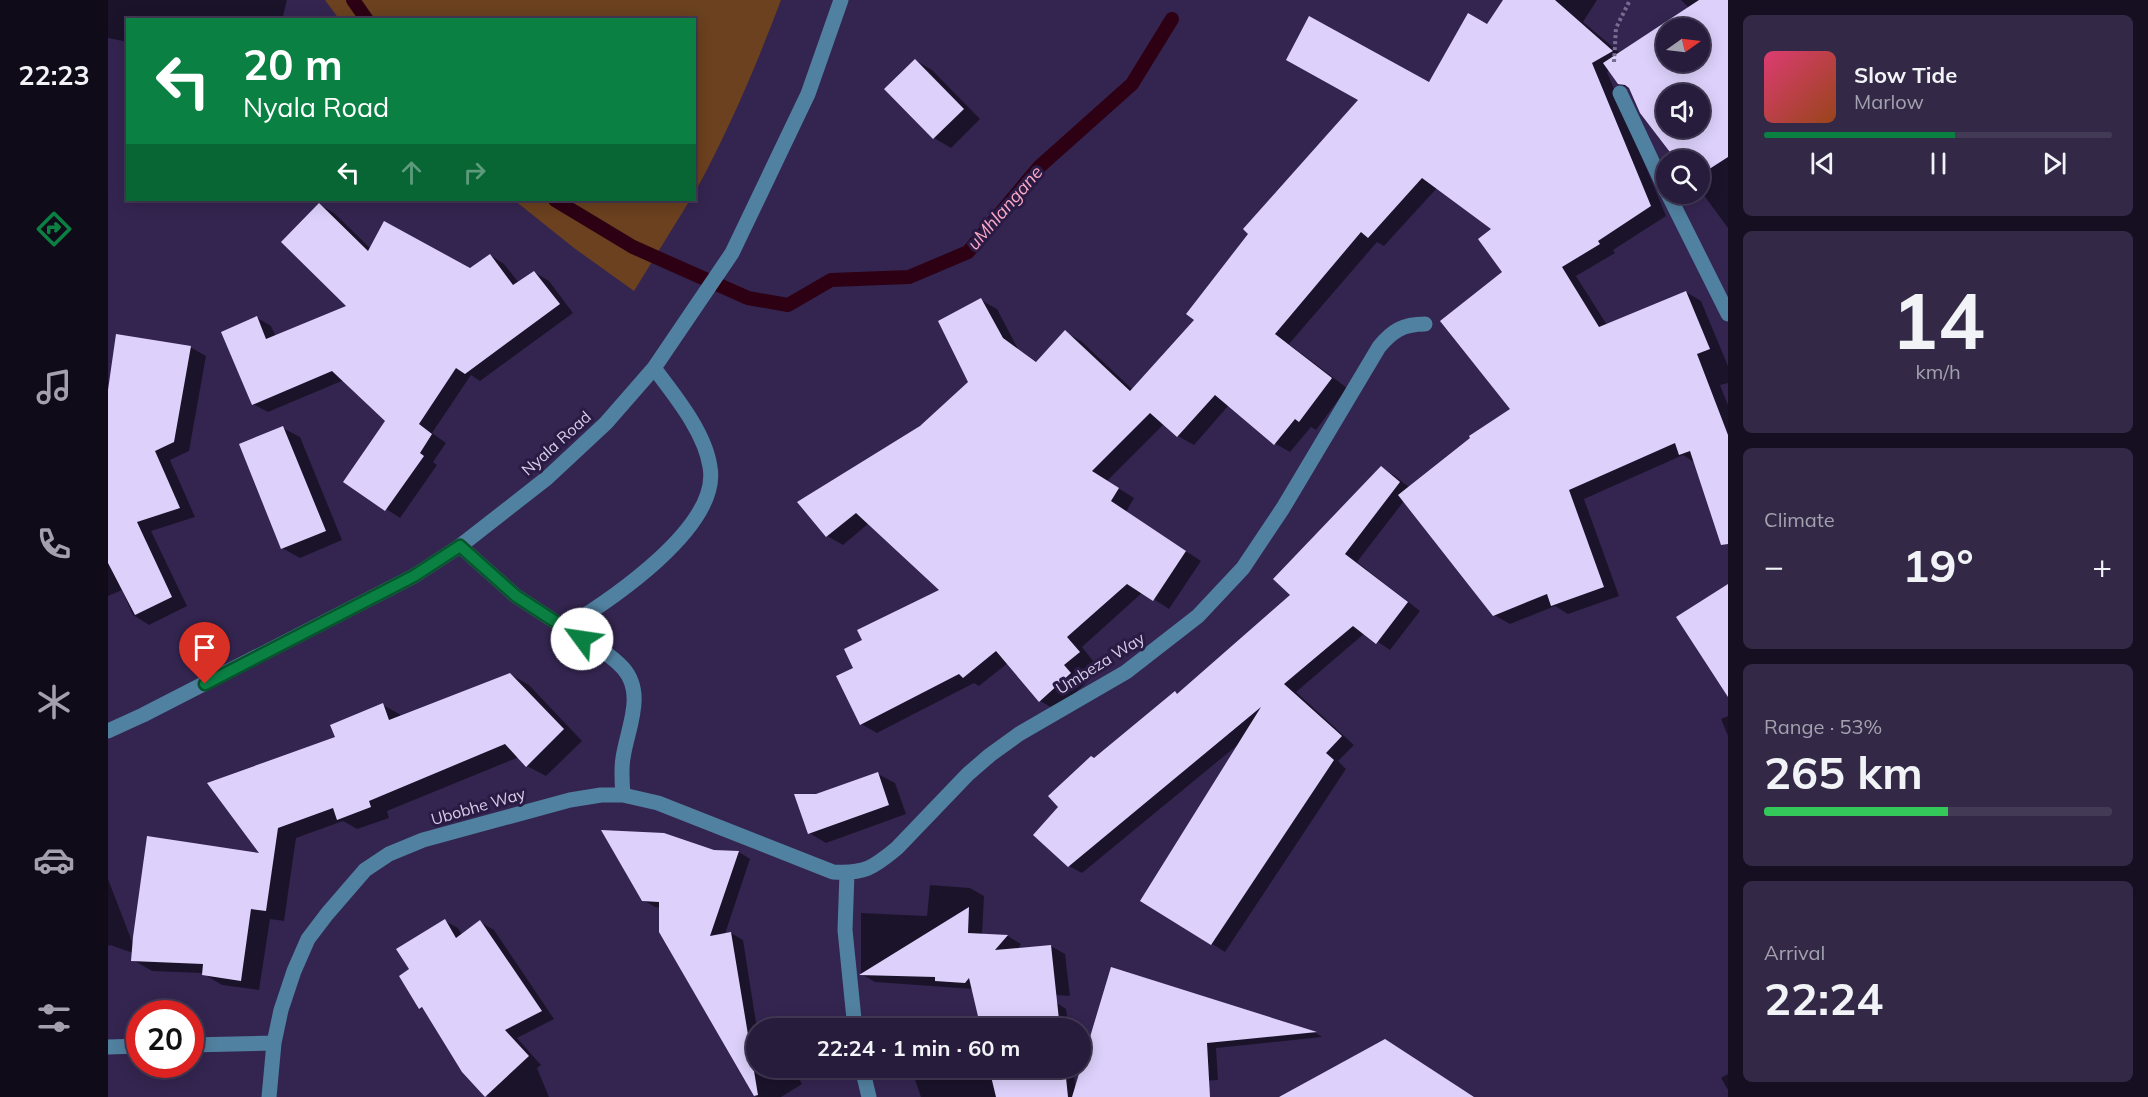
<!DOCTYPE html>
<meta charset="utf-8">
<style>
:root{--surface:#271c3c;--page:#332947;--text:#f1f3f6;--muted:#a4a1af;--line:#433a56;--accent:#0b8043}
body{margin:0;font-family:Mulish,sans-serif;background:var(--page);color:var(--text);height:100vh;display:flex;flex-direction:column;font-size:22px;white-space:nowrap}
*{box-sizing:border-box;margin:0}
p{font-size:20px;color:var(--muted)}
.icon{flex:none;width:33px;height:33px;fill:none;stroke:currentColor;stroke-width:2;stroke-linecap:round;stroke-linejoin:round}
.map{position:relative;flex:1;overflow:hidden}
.panel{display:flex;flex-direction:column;gap:15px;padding:15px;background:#150f21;width:420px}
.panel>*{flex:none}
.top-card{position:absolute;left:18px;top:18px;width:570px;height:183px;border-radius:0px;box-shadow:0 3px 15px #0003,0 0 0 2px var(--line);background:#0b8043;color:#fff;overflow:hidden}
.needle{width:39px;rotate:76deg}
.fabs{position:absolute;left:1548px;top:18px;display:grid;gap:12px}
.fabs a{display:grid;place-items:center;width:54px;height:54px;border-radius:50%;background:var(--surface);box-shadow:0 3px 15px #0003,0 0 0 2px var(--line);font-size:30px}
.speed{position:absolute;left:18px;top:1000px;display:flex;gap:12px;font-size:30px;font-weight:700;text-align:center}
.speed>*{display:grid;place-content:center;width:78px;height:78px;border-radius:50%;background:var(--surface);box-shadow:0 3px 15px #0003,0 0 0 2px var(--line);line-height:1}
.speed .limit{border:9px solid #d22;background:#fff;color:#111}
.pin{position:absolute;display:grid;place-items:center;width:51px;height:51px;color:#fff;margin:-62px -26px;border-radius:50% 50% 50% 0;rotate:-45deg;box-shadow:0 0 6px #0007}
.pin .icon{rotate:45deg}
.me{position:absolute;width:66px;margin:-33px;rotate:301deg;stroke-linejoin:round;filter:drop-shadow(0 0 4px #0008)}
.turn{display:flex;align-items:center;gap:21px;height:126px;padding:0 18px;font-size:27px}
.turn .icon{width:78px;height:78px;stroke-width:2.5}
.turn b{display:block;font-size:42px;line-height:51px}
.lanes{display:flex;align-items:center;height:57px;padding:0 18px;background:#0003;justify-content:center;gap:30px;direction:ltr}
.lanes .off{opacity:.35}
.big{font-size:45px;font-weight:700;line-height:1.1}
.panel .card{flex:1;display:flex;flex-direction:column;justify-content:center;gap:9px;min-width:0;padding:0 21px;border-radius:9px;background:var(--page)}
.panel .dial{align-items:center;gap:0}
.dial b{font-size:78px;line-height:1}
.song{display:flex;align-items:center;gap:18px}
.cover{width:72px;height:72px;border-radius:9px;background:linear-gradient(135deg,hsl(340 70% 55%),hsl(20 70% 35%))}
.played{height:6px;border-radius:3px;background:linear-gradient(90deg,var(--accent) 55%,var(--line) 55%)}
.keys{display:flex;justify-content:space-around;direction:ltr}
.heat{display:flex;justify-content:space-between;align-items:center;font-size:33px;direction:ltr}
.charge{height:9px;border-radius:4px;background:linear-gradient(90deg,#34c759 53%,var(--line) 0)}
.trip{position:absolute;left:638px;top:1018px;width:345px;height:60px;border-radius:30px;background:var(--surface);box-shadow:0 3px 15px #0003,0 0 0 2px var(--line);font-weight:700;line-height:60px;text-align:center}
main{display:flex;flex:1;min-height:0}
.menu{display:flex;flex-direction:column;width:108px;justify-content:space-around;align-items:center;background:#100b18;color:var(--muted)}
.menu .icon{width:42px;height:42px}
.menu .active{color:var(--accent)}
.menu b{font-size:27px;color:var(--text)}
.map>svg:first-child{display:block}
.green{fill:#6b411f}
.shadow{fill:#0007;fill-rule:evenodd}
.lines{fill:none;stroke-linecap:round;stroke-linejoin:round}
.stream{stroke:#2d0014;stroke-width:14}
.building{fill:#ddd1fb;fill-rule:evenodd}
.path{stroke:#786c90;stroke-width:4;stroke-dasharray:3 3;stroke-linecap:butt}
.minor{stroke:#5181a0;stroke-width:15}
.route-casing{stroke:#07532c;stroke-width:15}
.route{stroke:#0b8043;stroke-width:10}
.labels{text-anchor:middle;stroke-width:6;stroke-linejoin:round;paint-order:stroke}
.street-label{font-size:16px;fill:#d6cee9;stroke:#2a1b45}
.water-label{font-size:18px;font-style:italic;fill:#fba8c4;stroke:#2a1b45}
</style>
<main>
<nav class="menu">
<b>22:23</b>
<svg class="icon active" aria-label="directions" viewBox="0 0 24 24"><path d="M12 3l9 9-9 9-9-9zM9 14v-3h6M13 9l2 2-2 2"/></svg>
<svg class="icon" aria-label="music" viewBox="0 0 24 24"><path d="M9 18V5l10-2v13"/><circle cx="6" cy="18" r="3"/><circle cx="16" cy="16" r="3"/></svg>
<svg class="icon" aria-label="phone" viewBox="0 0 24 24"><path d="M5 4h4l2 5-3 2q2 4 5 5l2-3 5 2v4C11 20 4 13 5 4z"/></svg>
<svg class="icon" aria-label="climate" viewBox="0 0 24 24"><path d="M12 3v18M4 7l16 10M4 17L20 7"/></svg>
<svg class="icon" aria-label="car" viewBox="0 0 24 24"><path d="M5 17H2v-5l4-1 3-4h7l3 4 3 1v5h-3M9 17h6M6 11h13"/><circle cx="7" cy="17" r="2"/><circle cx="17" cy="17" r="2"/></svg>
<svg class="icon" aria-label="filters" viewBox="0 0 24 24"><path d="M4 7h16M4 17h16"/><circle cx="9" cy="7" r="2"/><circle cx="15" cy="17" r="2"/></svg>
</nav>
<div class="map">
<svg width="1620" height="1097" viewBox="0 0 1620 1097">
<rect width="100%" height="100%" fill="#342550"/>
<path class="green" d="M217,0h456c-25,66 -52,130 -86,192l-1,-172 -355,-1z
M406,200h176l-56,91 -60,-43z"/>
<path class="shadow" d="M0,0h179l-5,20h-154v22l-20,-4z
M1396,0h93l-14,22 37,31 69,-45 -8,-8h47v228l-28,-38v-30h-23l-35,-48 -12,-23 -11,-6 -9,-13 -3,2 59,144 -53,34 2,3 -39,23 31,49 79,-33 15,9 27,65v17l-8,2 8,20v110l-33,-52 -12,-8 -99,44 35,97 -51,18 -13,-8 -45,18 -16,-9 -90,-114 -47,61 63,49 -30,39 -25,-17 -69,59 58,53 -16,16 8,8 -121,183 -13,-8 28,-201 -158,130 -13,-7 -9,-59 35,-48 84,-64 113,-100 90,-127 13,8 15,12 103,-78 -9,-138 -11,-43 -56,-41 -53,58 -7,-4 -88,102 58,44 -31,42 -5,-3 -21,25 -16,-9 -45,-38 -35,40 -16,-9 -14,-12 -57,57 27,17 -8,14 75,49 -32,48 -26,-17 -61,55 12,15 -15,13 7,8 -30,27 -16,-9 -32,-38 -29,23 -5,-3 -97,50 -16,-9 -6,-56 9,-27 78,-51 -73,-67 -26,22 -16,-9 -28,-34 122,-75 49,-45 11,-82 16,9 21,40 19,13 28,-30 16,9 52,49 354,-364zM1558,28h34v34h-34zM1558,94h34v34h-34z
M807,60l17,10 48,49 -29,29 -17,-10 -48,-49z
M212,205l14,8 37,36 99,21 20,-15 14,9 15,19 15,-11 15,9 24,32 -93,68 -9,-6 -39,58 14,10 -13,19 4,3 -37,53 -55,-36 42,-61 -43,-41 -76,32 -15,-8 3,-87 15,9 5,11 73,-30z
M82,347l16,9 -17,95 -19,9 25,57 -44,14 36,75 -38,19 -16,-10 -11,-25 -14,6v-196z
M175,428l17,9 42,103 -42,18 -18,-10z
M402,674l19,11 53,56 -36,35 -19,-10 -8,-9 -132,54 2,7 -32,11 -14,-8 -47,17 -12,83 -14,-2 -11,71 -37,-5 -20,-12 -50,-2 -19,-11v-7l-23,-8 -2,1v-67l25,65 129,-89 -53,-72 129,-45 45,-33 18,10z
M1620,716v20l-7,-17z
M770,774l17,9 11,31 -80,29 -17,-10z
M605,851l26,1 11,7 -25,75 6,-1 12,7 14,89 -1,39h37l9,16 -21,13h-25l-95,-166 -1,-23 -5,-1 -12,-7z
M822,885l40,3 14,8 -2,39 26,1 13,8 -4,6 34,-4 14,8 5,42 -195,-14 -14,-8v-61l66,3z
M337,921l13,7 4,7 18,-13 14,8 60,89 -37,19 24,27 -4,3 12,29h-60l-3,-2 -60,-84 -6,-4 -9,-37z
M1032,978l176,55 6,4 -106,11 2,32 -48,3 4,14h-253l-10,-29h162l3,23z
M949,1003l9,6 3,20h-96z
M1620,1074v16l-7,-12z"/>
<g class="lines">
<path class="stream" d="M245,0l14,20
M447,200l78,47 115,51 40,7 43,-25 78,-3 59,-25 71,-85 93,-83 40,-65"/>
</g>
<path class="building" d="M1395,0h52l58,51 -21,12 59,143 -53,35 2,3 -38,23 37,60 87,-36 24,58 -13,5 31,81v109l-7,1 -31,-94 -11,4 -4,-12 -106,47 35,97 -53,19 -4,-12 -54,22 -95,-121 72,-57 -1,-2 41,-27 -70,-88 62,-49 -24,-33 13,-10 -69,-51 -54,60 -7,-6 -86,102 57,44 -33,44 -4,-3 -21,26 -59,-50 -38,42 -27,-24 -58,58 27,17 -8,13 75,50 -33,50 -26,-17 -60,53 13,15 -16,13 7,8 -32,29 -43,-51 -33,27 -4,-4 -99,51 -24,-49 17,-8 -9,-19 18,-9 -5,-10 82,-40 -83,-77 -30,24 -29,-35 123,-76 48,-44 -30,-61 43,-23 22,40 33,24 29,-32 65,61 64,-71 -8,-6 62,-80 -5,-5 115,-129 -72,-40 23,-44 120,66 39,-69 19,11z
M1591,0h29v157l-28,18v-15h-24l-36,-47 -11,-25 -4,-3 -7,-1 -15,-21zM1558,28h34v34h-34zM1558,94h34v34h-34z
M807,59l49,50 -31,30 -49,-50z
M211,203l49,48 16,-30 86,47 20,-14 23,31 21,-14 26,33 -95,70 -9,-6 -37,56 13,10 -12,19 4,3 -39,55 -42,-29 42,-61 -53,-50 -80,34 -31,-73 36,-16 9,23 80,-33 -65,-64z
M8,334l75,12 -17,96 -19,9 25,57 -43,14 35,75 -37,18 -27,-52v-173z
M175,426l43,105 -45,18 -42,-105z
M1273,466l19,16 -55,72 63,48 -32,42 -23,-18 -69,58 58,52 -16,17 8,7 -123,185 -71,-44 121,-194 -193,160 -35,-32 25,-28 -10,-11 43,-40 3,2 81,-67 2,3 113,-99 -17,-16z
M1620,584v113l-52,-80z
M402,673l54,56 -38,38 -21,-23 -136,57 2,6 -34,13 -4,-12 -55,20 -12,83 -15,-2 -10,72 -39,-6 1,-11 -72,-3 2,-24 14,-101 112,17 -52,-70 128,-46 -5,-12 53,-22 6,17z
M770,772l11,33 -81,29 -14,-40h22z
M493,830l63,3 50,17 25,1 -29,85 21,-4 27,163 -4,1 -95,-164v-30l-17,-1z
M861,907l-1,26 40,2 -13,15 56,-5 9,84h-79l-12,-51 -4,5 -30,-2v-4l-76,-2z
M337,919l11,19 24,-18 62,91 -37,19 24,26 -44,41 -23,-25 -40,-65 -3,2 -20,-33 10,-7 -13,-20z
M1003,967l206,65 -110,11 3,54h-138z
M1277,1039l89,58h-195z
M881,1068h76l3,29h-72z"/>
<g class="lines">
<path class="path" d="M1506,62l2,-34 14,-28"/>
<path class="minor" d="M1512,93l46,98
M1560,194l60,120
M352,546l56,50 49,32c44,-27 156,-101 145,-161 -5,-35 -35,-71 -56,-99
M457,628c20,12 42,23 58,40 23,26 4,61 0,90 -2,12 -1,25 0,37
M0,731l35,-16 271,-139 46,-30 87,-68 59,-55 48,-55 78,-115 76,-159 33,-94
M739,873l-2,57 10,99
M82,1045l84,-2
M0,1047l32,-1
M754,1068l7,29
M161,1097l5,-54 7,-33 13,-39 14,-32 19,-25 38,-44 24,-16 34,-14 147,-40 31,-5h22l35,8 175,69c31,2 40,-4 64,-24l71,-74 22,-19 29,-21 107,-62 72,-56 45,-48 40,-60 96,-161c13,-16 24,-23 46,-23"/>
</g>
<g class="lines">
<g class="route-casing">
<path id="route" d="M97,684l209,-108 46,-30 56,50 66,43"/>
</g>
<use href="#route" class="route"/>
</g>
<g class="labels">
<g class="street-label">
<text transform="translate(448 443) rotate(-42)" y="6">Nyala Road</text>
<text transform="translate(992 663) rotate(-32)" y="6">Umbeza Way</text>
<text transform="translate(370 806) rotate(-16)" y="6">Ubobhe Way</text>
</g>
<g class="water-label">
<text transform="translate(897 208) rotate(-49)" y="6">uMhlangane</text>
</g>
</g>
</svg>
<div class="fabs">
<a><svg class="needle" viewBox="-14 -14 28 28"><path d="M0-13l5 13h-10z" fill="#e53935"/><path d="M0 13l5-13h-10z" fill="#a4a1af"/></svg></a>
<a><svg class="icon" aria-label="sound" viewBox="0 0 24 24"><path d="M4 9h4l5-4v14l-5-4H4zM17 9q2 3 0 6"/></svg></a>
<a><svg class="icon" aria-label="search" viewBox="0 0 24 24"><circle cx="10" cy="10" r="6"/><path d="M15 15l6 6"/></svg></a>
</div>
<div class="speed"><div class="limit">20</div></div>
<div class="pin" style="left:97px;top:684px;background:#d93025"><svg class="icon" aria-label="arrive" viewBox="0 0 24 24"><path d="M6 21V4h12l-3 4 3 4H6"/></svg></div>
<svg class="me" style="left:474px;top:639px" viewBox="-20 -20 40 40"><circle r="19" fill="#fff"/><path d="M0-13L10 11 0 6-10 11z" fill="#0b8043"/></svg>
<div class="trip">22:24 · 1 min · 60 m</div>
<div class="top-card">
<div class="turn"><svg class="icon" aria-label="left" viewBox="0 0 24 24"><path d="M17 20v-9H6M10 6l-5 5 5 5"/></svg><div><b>20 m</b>Nyala Road</div></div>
<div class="lanes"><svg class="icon" aria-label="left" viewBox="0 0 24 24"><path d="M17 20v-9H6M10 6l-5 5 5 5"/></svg><svg class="icon off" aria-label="ahead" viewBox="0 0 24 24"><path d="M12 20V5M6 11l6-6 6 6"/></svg><svg class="icon off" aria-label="right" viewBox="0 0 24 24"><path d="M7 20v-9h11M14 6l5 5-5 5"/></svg></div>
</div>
</div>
<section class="panel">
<div class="card">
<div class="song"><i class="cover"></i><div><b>Slow Tide</b><p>Marlow</p></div></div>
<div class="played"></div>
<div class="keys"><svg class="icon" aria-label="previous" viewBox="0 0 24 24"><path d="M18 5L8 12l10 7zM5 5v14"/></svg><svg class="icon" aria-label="pause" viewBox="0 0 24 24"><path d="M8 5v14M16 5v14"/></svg><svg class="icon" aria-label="next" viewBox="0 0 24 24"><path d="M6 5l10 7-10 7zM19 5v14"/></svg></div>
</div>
<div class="card dial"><b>14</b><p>km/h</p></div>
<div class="card"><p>Climate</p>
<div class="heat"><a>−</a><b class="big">19°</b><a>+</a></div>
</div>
<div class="card"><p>Range · 53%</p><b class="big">265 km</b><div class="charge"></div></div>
<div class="card"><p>Arrival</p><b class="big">22:24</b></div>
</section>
</main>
